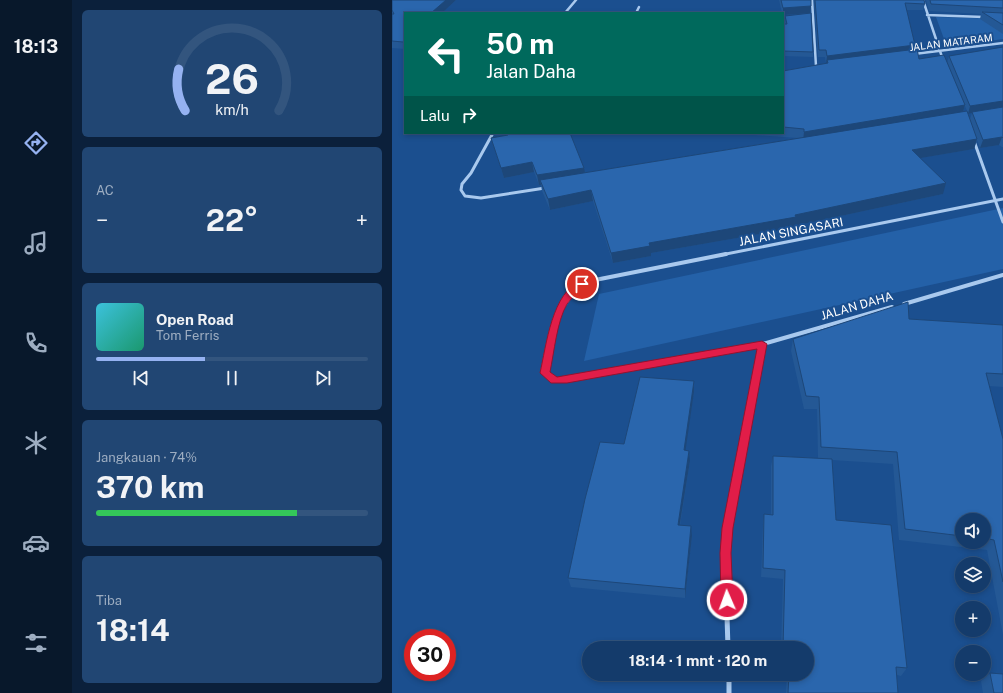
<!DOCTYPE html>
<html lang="id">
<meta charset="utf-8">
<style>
:root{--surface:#143b6b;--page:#214673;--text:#f1f3f6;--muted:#9dadc1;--line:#33557e;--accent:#95b2f1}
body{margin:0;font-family:"Public Sans",sans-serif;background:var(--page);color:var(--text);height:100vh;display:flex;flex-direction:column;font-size:15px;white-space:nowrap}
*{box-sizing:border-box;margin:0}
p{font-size:13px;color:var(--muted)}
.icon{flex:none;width:22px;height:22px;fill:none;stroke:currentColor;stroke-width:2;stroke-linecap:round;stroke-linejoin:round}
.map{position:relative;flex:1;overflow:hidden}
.details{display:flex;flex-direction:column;gap:10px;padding:10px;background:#0b203b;width:320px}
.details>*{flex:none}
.banner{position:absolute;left:12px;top:12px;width:380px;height:122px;border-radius:0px;box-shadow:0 2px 6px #0003,0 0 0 1px var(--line);background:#00695c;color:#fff;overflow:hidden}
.buttons{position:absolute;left:563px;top:513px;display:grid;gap:8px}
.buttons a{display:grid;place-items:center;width:36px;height:36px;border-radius:50%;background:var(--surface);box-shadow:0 2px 6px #0003,0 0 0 1px var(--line);font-size:20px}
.speed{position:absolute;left:12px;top:629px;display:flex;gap:8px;font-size:20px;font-weight:700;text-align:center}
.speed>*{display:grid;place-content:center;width:52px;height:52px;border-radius:50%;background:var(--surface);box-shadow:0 2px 6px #0003,0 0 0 1px var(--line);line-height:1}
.speed .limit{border:6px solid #d22;background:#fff;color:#111}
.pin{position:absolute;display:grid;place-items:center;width:34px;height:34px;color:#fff;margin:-17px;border:2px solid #fff;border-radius:50%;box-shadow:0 1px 4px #0007}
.me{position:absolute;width:44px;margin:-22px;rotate:358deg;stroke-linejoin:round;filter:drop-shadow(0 0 3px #0008)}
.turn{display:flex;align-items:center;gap:14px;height:84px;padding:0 16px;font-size:18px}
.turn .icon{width:52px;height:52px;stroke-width:2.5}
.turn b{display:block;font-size:28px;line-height:34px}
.then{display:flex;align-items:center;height:38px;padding:0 16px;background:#0003;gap:8px;font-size:15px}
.big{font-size:30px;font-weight:700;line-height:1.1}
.details .widget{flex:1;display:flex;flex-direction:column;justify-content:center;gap:6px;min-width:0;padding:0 14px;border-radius:6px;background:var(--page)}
.details .dial{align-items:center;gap:0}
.dial svg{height:104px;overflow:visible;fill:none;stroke:var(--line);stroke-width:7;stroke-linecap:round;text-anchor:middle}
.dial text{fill:var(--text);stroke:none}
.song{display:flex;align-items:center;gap:12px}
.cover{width:48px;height:48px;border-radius:6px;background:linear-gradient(135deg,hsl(190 70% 55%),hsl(160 70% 35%))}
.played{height:4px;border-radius:2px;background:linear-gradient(90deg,var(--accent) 40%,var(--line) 40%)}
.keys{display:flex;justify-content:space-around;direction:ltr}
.heat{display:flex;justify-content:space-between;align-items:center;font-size:22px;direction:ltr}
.charge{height:6px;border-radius:3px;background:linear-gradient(90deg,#34c759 74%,var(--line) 0)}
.trip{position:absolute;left:190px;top:641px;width:232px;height:40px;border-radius:20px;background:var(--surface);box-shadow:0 2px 6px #0003,0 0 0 1px var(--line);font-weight:700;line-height:40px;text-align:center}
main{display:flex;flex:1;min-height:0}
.menu{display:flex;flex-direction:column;width:72px;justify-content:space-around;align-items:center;background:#08182b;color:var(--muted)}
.menu .icon{width:28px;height:28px}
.menu .current{color:var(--accent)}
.menu b{font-size:18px;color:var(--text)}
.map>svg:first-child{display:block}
.green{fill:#2461a8}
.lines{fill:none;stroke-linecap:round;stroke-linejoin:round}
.street-far3{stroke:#a9c9ee;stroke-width:2.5}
.street-far2{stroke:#a9c9ee;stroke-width:3}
.street-far1{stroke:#a9c9ee;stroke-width:4}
.street{stroke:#a9c9ee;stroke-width:5}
.wall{fill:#245895;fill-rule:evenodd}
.shaded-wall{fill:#1d4779}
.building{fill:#2a66ad;stroke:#1d4779}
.route{fill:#e11d48;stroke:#92132f}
.labels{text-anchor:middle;stroke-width:4;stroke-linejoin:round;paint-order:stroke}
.far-street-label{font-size:10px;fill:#fff;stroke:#1b4f8f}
.street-label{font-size:12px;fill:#fff;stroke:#1b4f8f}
</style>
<main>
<nav class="menu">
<b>18:13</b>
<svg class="icon current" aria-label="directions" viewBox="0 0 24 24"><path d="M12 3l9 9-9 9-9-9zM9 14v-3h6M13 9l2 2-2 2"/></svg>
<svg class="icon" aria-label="music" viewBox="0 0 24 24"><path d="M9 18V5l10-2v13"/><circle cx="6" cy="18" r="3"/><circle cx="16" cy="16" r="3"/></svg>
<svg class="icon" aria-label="phone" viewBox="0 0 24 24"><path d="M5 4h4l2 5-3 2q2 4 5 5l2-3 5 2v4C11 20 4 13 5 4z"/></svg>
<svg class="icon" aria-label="climate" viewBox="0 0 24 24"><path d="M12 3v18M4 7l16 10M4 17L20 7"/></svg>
<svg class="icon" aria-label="car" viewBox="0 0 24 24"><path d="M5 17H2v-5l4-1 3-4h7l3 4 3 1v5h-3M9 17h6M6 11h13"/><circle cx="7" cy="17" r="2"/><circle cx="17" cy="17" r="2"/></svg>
<svg class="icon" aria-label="filters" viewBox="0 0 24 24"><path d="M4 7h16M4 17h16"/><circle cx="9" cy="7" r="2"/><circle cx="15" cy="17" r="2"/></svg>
</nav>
<section class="details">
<div class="widget dial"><svg viewBox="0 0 100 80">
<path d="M14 69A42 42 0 1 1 86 69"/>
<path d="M14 69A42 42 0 0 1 9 37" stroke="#95b2f1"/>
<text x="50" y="56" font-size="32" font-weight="700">26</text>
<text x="50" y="72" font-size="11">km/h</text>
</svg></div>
<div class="widget"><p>AC</p>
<div class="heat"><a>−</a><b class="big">22°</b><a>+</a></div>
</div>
<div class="widget">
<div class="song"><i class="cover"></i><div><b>Open Road</b><p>Tom Ferris</p></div></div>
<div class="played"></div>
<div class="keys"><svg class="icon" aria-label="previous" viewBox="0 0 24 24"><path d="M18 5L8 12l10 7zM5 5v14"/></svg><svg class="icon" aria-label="pause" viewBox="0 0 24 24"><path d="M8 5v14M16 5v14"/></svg><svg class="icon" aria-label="next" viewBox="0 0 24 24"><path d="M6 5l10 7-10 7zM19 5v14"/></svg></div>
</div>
<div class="widget"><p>Jangkauan · 74%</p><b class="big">370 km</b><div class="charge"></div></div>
<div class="widget"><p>Tiba</p><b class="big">18:14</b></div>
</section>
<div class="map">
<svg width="611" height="693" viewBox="0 0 611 693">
<rect width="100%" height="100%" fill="#1b4f8f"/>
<path class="green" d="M544,17l67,2v20l-56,8z
M611,208v61l-419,92 15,-67z"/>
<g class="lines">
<path class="street-far3" d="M420,0l4,66
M531,0l20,60
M173,13l11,-13
M244,13l3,-6
M535,15l57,2
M522,54l89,-11"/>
<path class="street-far2" d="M101,133l-22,40 -9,11 -1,6 4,6 16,2 64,-10
M582,141l29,81
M329,255l282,-56"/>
<path class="street-far1" d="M334,254l-136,27c-36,20 -38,55 -45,92l10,7h12l196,-36 129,-37
M512,304l99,-29
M351,445l20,-101"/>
<path class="street" d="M336,648l-3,-95 2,-25 17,-84
M337,674v19"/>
</g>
<path class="wall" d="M0,0h64l-14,13h-37v36l-13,-1z
M387,0h32l-1,13 -27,2v-2h-1z
M422,0h110l1,4 -2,6h-17l8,39 5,10 28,4 2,-7 54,-9v100h-1l-3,-2 -19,3 -3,-8 -3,9 -54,9 23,36 -149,32v2l-143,25v3l-38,7 -20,-62 -43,9 -8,-19 -1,-6h-2l-5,-13 -30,6 -10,-31 -3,-9 17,-3 -1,-2h63l15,40 213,-35 -73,-5h58v-62l43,-8 -1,-6h-7zM573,106l2,5h-4zM580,113l-2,6 -2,-5z
M534,0h77v34l-23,-15 1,-5 -52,-3z
M393,16l28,36v5l-30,-1v-32h2l-1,-3z
M517,319l94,6v62l-14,-1 14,53v196l-16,-85 -88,-10 -6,-76 -61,-4 4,60 71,148 -6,8 -4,-1 1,18h-112l1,-19h20v-26h-26l2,-69 -22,-2 2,-53 1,-10 7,1v-49l2,-10 45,2 -1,-49h-13l-13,-58 2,-12zM570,520h22v22h-22z
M302,392l-9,58 5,11 -10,65 12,10 -7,62 -114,-11 -3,-9z
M598,673l13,20h-20l-2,-12z"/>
<path class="shaded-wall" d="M54,0h10l-14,13h-11z
M419,6l-1,7 -27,2v-7z
M13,40v8l-2,-6z
M523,45l-2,7 -86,8v3l-1,1 1,-8z
M611,101v6l-31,5v1l-4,1 2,-8z
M573,105l-3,10 -159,26 1,-9z
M610,137l-3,8 -19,3 3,-8z
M585,139l-3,10 -65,11 3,-10z
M140,162l2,10 -30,6 -3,-10z
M192,168l2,9 -46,3 1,5h-2l-2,-10z
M554,183l-3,11 -149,32v2l-143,25v3l-38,7 -2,-10 38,-10 146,-28z
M199,190l2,11 -43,9 -2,-11z
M302,381v11l-10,69v-11z
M297,451l1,10 -12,74v-10z
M299,526l1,10 -7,62v-9z"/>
<path class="building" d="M0,0h54l-15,13h-26v27l-2,2 -11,-1v-27h2l-2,-4z
M389,0h30v6l-28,2z
M423,0h109l1,4 -20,-1 10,42 -88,11 -1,-6h-7z
M538,0h73v8l-72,-4z
M590,12l21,1v12z
M419,13l2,39 -30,-1v-27h4l-2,-8z
M611,47v54l-33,5 -21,-50z
M525,49l2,10 25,-4 21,50 -161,27v-3l-21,-2v-56l45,-8 -1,-3z
M611,107v31l-1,-1 -19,3 -11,-28z
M575,111l10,28 -65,11 34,33 -151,32 1,2 -147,26 1,3 -39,7 -20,-63 -43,9 -8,-19z
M116,133h62l14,35 -47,7 -5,-13 -31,6 -10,-30 17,-3z
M516,302l1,17 94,6v49l-17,-1 17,66v143l-9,-42 -10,-2v-18h-22v16l-57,-7 -8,-77 -76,-5 -2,-50 -13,-1 -13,-57z
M248,377l54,4 -10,69 5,1 -11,74 13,1 -6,63 -117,-11 17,-79 15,-57 24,2z
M381,456l59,3 4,61 55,5 16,143 -11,-1 2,26h-110l1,-19h18v-26h-24l2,-78 -22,-2 1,-54 9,1z
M598,673l13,1v19h-9z"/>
<path class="route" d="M190,281l5,3c-6,8 -15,12 -20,20 -10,17 -13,49 -17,68l7,5 205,-36 5,3 -34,184 -2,25 2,47 -2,5 -4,1 -4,-1 -2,-5 -1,-47 2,-25 35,-179 -190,34h-16l-11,-10c6,-26 12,-83 42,-92z"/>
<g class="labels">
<g class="far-street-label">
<text transform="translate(559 42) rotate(-7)" y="4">JALAN MATARAM</text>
</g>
<g class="street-label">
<text transform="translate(399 232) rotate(-11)" y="4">JALAN SINGASARI</text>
<text transform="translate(465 306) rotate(-16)" y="4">JALAN DAHA</text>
</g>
</g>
</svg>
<div class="buttons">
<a><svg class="icon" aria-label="sound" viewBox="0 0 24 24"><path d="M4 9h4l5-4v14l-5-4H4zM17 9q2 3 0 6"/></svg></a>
<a><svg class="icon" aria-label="layers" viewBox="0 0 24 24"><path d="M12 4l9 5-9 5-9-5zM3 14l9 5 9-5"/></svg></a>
<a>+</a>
<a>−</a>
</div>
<div class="speed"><div class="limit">30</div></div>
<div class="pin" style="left:190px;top:284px;background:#d93025"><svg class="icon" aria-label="arrive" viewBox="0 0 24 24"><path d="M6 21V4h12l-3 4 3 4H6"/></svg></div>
<svg class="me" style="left:335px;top:600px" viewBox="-20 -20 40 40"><circle r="17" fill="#e11d48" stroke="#fff" stroke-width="3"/><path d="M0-11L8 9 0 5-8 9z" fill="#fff"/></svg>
<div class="trip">18:14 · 1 mnt · 120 m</div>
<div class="banner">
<div class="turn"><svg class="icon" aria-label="left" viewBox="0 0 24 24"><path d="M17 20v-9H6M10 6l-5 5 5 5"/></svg><div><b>50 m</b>Jalan Daha</div></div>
<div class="then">Lalu<svg class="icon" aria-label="right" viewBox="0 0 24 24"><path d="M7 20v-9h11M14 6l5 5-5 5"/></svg></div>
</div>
</div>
</main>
